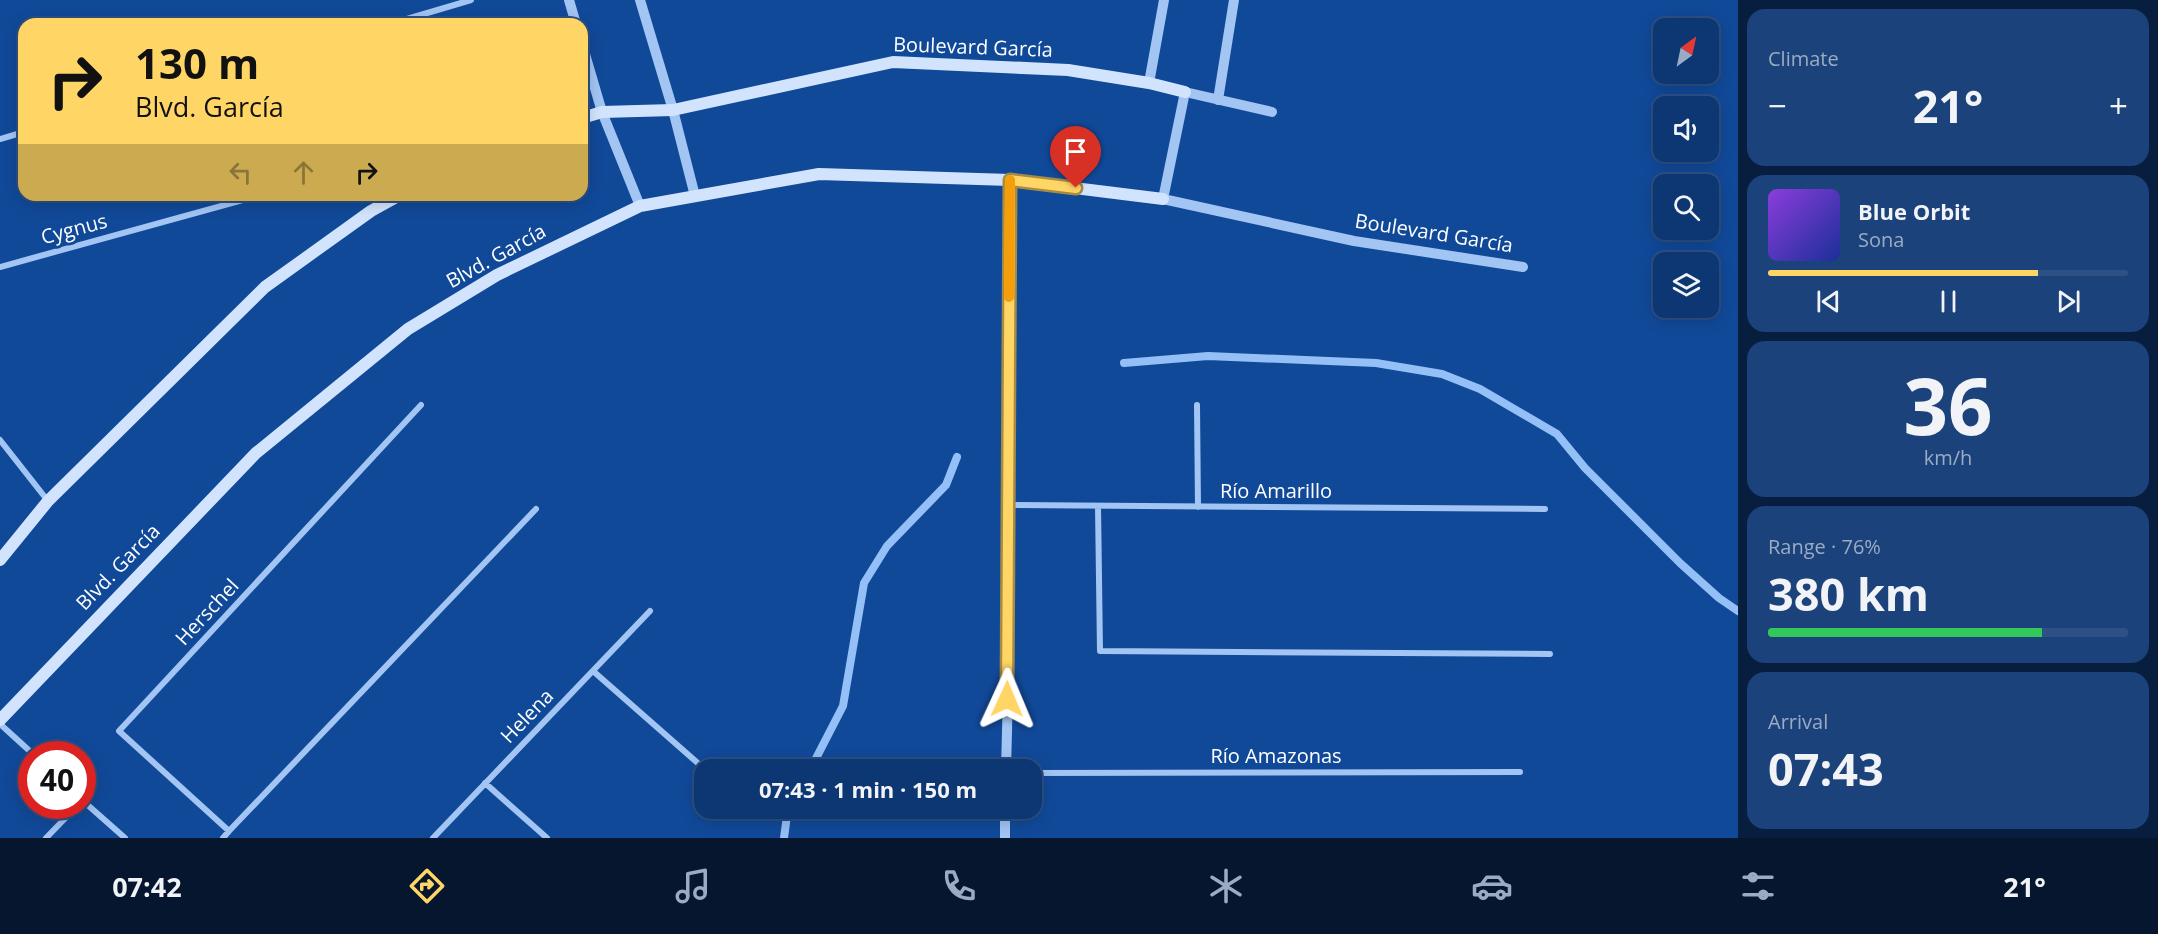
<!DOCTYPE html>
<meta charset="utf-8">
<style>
:root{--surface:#0d3773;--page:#1b427b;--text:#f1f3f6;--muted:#9aacc4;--line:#2d5185;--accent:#ffd665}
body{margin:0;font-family:"Open Sans",sans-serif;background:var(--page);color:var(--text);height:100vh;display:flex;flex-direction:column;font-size:22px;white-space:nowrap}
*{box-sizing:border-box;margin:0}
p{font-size:20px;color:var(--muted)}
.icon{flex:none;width:33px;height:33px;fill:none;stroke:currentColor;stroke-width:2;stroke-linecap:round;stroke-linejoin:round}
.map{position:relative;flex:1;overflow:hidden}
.sheet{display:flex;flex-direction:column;gap:9px;padding:9px;background:#071e3f;width:420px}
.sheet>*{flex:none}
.top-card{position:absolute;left:18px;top:18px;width:570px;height:183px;border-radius:18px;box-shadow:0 3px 15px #0003,0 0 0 2px var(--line);background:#ffd665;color:#111;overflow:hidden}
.needle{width:39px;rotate:33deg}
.fabs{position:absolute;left:1653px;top:18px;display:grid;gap:12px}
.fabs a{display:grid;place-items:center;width:66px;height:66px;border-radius:12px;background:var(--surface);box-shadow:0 3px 15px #0003,0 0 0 2px var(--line);font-size:30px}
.speed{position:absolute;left:18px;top:741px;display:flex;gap:12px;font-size:30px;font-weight:700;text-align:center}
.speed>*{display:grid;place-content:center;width:78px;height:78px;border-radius:50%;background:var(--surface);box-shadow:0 3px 15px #0003,0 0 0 2px var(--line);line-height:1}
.speed .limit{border:9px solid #d22;background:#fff;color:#111}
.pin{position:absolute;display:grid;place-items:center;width:51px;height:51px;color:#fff;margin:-62px -26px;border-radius:50% 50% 50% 0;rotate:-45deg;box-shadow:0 0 6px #0007}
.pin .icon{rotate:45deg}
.me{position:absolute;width:66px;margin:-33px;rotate:1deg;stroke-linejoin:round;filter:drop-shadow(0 0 4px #0008)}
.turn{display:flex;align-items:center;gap:21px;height:126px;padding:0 18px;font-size:27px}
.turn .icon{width:78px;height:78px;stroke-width:2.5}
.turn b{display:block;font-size:42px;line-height:51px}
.lanes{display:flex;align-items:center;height:57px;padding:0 18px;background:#0003;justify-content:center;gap:30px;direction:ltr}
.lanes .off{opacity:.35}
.big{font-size:45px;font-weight:700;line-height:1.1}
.sheet .widget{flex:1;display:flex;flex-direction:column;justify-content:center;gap:9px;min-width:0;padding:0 21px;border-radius:18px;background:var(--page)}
.sheet .dial{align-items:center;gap:0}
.dial b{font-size:78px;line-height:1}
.song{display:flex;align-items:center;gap:18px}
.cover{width:72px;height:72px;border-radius:9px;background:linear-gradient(135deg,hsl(270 70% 55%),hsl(230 70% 35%))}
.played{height:6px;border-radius:3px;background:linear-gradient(90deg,var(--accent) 75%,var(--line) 75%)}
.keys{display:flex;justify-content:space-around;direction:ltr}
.heat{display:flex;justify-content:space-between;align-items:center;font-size:33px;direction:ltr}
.charge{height:9px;border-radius:4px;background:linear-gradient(90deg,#34c759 76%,var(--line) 0)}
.trip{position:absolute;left:694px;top:759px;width:348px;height:60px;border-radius:18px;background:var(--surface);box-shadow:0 3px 15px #0003,0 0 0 2px var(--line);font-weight:700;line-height:60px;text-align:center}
.menu{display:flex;height:96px;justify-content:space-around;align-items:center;background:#05162e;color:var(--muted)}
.menu .icon{width:42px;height:42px}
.menu .on{color:var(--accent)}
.menu b{font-size:27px;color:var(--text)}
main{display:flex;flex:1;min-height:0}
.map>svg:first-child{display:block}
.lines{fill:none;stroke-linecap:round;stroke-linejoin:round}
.stream{stroke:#94c0f7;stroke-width:8}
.minor{stroke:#a2c5f4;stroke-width:6}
.tertiary{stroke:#a2c5f4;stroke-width:10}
.secondary{stroke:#d2e4fd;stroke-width:12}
.route-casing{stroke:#a68b42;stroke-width:15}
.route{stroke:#ffd665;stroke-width:10}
.slow{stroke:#f59e0b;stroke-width:10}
.labels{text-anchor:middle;stroke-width:6;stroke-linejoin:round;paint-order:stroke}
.street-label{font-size:20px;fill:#fff;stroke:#114999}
</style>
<main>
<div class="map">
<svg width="1738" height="838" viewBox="0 0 1738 838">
<rect width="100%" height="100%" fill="#114999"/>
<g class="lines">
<path class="stream" d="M1124,363l84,-7 168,7 66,11 38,15 77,45 28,34 95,95 39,35 19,13
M810,770l33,-64 21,-123 23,-37 59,-61 11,-28
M784,838l4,-30"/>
<path class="minor" d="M390,24l81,-24
M0,139l24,-7
M0,267l261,-72
M421,405l-302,326 110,100 307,-322
M1197,405l1,102
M0,440l48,61
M1008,505l537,4
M1098,506l2,145 450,3
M593,671l107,94
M0,724l33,30
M1032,773l488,-1
M485,783l62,55
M82,800l43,38
M46,838l31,-32
M223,838l6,-7
M433,838l217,-227"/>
<path class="tertiary" d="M569,0l7,24
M640,0l33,110 22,86
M582,44l20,68 38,94
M1149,83l15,-83
M1218,100l16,-100
M1272,112l-87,-20 -22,107 191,42 169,26
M1006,770l3,-118 1,-472
M1005,838v-30"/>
<path class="secondary" d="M582,118l20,-6 71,-2 220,-48 175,8 81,13 36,9
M0,560l48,-59 217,-214 106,-76 29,-16
M0,720l256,-267 152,-124 89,-54 143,-69 179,-32 191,6 153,19"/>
</g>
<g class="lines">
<g class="route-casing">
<path id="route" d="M1007,699l3,-519 66,8"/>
</g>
<use href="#route" class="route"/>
<path class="slow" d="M1009,297l1,-117"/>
</g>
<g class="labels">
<g class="street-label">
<text transform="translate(973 47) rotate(2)" y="7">Boulevard García</text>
<text transform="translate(74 229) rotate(-15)" y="7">Cygnus</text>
<text transform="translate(1434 233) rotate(9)" y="7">Boulevard García</text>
<text transform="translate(496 256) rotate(-29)" y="7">Blvd. García</text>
<text x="1276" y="498">Río Amarillo</text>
<text transform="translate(118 567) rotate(-46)" y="7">Blvd. García</text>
<text transform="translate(207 612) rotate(-47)" y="7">Herschel</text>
<text transform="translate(527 716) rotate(-46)" y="7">Helena</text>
<text x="1276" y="763">Río Amazonas</text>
</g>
</g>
</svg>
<div class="fabs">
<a><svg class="needle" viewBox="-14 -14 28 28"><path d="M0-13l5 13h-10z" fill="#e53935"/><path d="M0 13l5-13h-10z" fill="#9aacc4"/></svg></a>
<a><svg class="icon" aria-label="sound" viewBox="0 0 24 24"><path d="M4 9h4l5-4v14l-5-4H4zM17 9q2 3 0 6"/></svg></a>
<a><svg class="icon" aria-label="search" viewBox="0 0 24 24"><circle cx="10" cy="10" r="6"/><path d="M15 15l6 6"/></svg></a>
<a><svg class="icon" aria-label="layers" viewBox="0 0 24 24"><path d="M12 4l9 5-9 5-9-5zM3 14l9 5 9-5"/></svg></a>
</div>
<div class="speed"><div class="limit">40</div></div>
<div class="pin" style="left:1076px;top:188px;background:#d93025"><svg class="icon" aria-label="arrive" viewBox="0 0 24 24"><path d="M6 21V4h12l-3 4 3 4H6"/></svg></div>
<svg class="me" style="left:1007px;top:699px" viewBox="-20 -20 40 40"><path d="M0-17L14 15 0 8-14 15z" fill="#ffd665" stroke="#fff" stroke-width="4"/></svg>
<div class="trip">07:43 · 1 min · 150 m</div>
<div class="top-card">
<div class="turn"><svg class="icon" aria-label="right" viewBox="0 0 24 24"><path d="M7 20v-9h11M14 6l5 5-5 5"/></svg><div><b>130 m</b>Blvd. García</div></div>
<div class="lanes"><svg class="icon off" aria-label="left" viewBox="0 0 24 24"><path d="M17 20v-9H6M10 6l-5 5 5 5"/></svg><svg class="icon off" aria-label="ahead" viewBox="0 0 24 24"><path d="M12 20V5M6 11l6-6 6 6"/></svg><svg class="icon" aria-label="right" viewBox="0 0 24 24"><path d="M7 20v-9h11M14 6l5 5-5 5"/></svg></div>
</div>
</div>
<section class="sheet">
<div class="widget"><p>Climate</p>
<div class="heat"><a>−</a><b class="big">21°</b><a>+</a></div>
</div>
<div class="widget">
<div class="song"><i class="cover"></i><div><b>Blue Orbit</b><p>Sona</p></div></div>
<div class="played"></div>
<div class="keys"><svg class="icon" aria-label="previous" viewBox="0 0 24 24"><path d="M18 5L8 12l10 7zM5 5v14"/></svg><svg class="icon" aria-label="pause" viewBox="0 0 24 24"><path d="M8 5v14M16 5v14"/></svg><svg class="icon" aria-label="next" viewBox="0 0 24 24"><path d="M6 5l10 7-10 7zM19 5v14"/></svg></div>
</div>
<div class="widget dial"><b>36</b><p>km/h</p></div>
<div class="widget"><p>Range · 76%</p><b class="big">380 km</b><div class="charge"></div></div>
<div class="widget"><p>Arrival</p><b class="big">07:43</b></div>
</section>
</main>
<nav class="menu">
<b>07:42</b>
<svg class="icon on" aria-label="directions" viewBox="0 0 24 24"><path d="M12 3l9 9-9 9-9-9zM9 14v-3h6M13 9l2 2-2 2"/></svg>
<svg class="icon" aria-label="music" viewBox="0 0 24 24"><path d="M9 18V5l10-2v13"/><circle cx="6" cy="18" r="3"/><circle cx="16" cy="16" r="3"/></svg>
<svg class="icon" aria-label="phone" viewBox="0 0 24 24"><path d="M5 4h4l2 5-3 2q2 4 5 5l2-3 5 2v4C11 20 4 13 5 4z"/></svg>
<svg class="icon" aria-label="climate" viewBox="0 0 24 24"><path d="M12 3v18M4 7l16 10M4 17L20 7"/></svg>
<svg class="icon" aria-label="car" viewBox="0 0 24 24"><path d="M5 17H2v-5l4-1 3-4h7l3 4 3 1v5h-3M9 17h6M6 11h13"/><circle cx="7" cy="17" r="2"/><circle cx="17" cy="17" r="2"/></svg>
<svg class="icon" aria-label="filters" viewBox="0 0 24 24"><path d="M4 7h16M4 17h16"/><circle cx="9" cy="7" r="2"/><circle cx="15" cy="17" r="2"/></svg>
<b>21°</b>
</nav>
